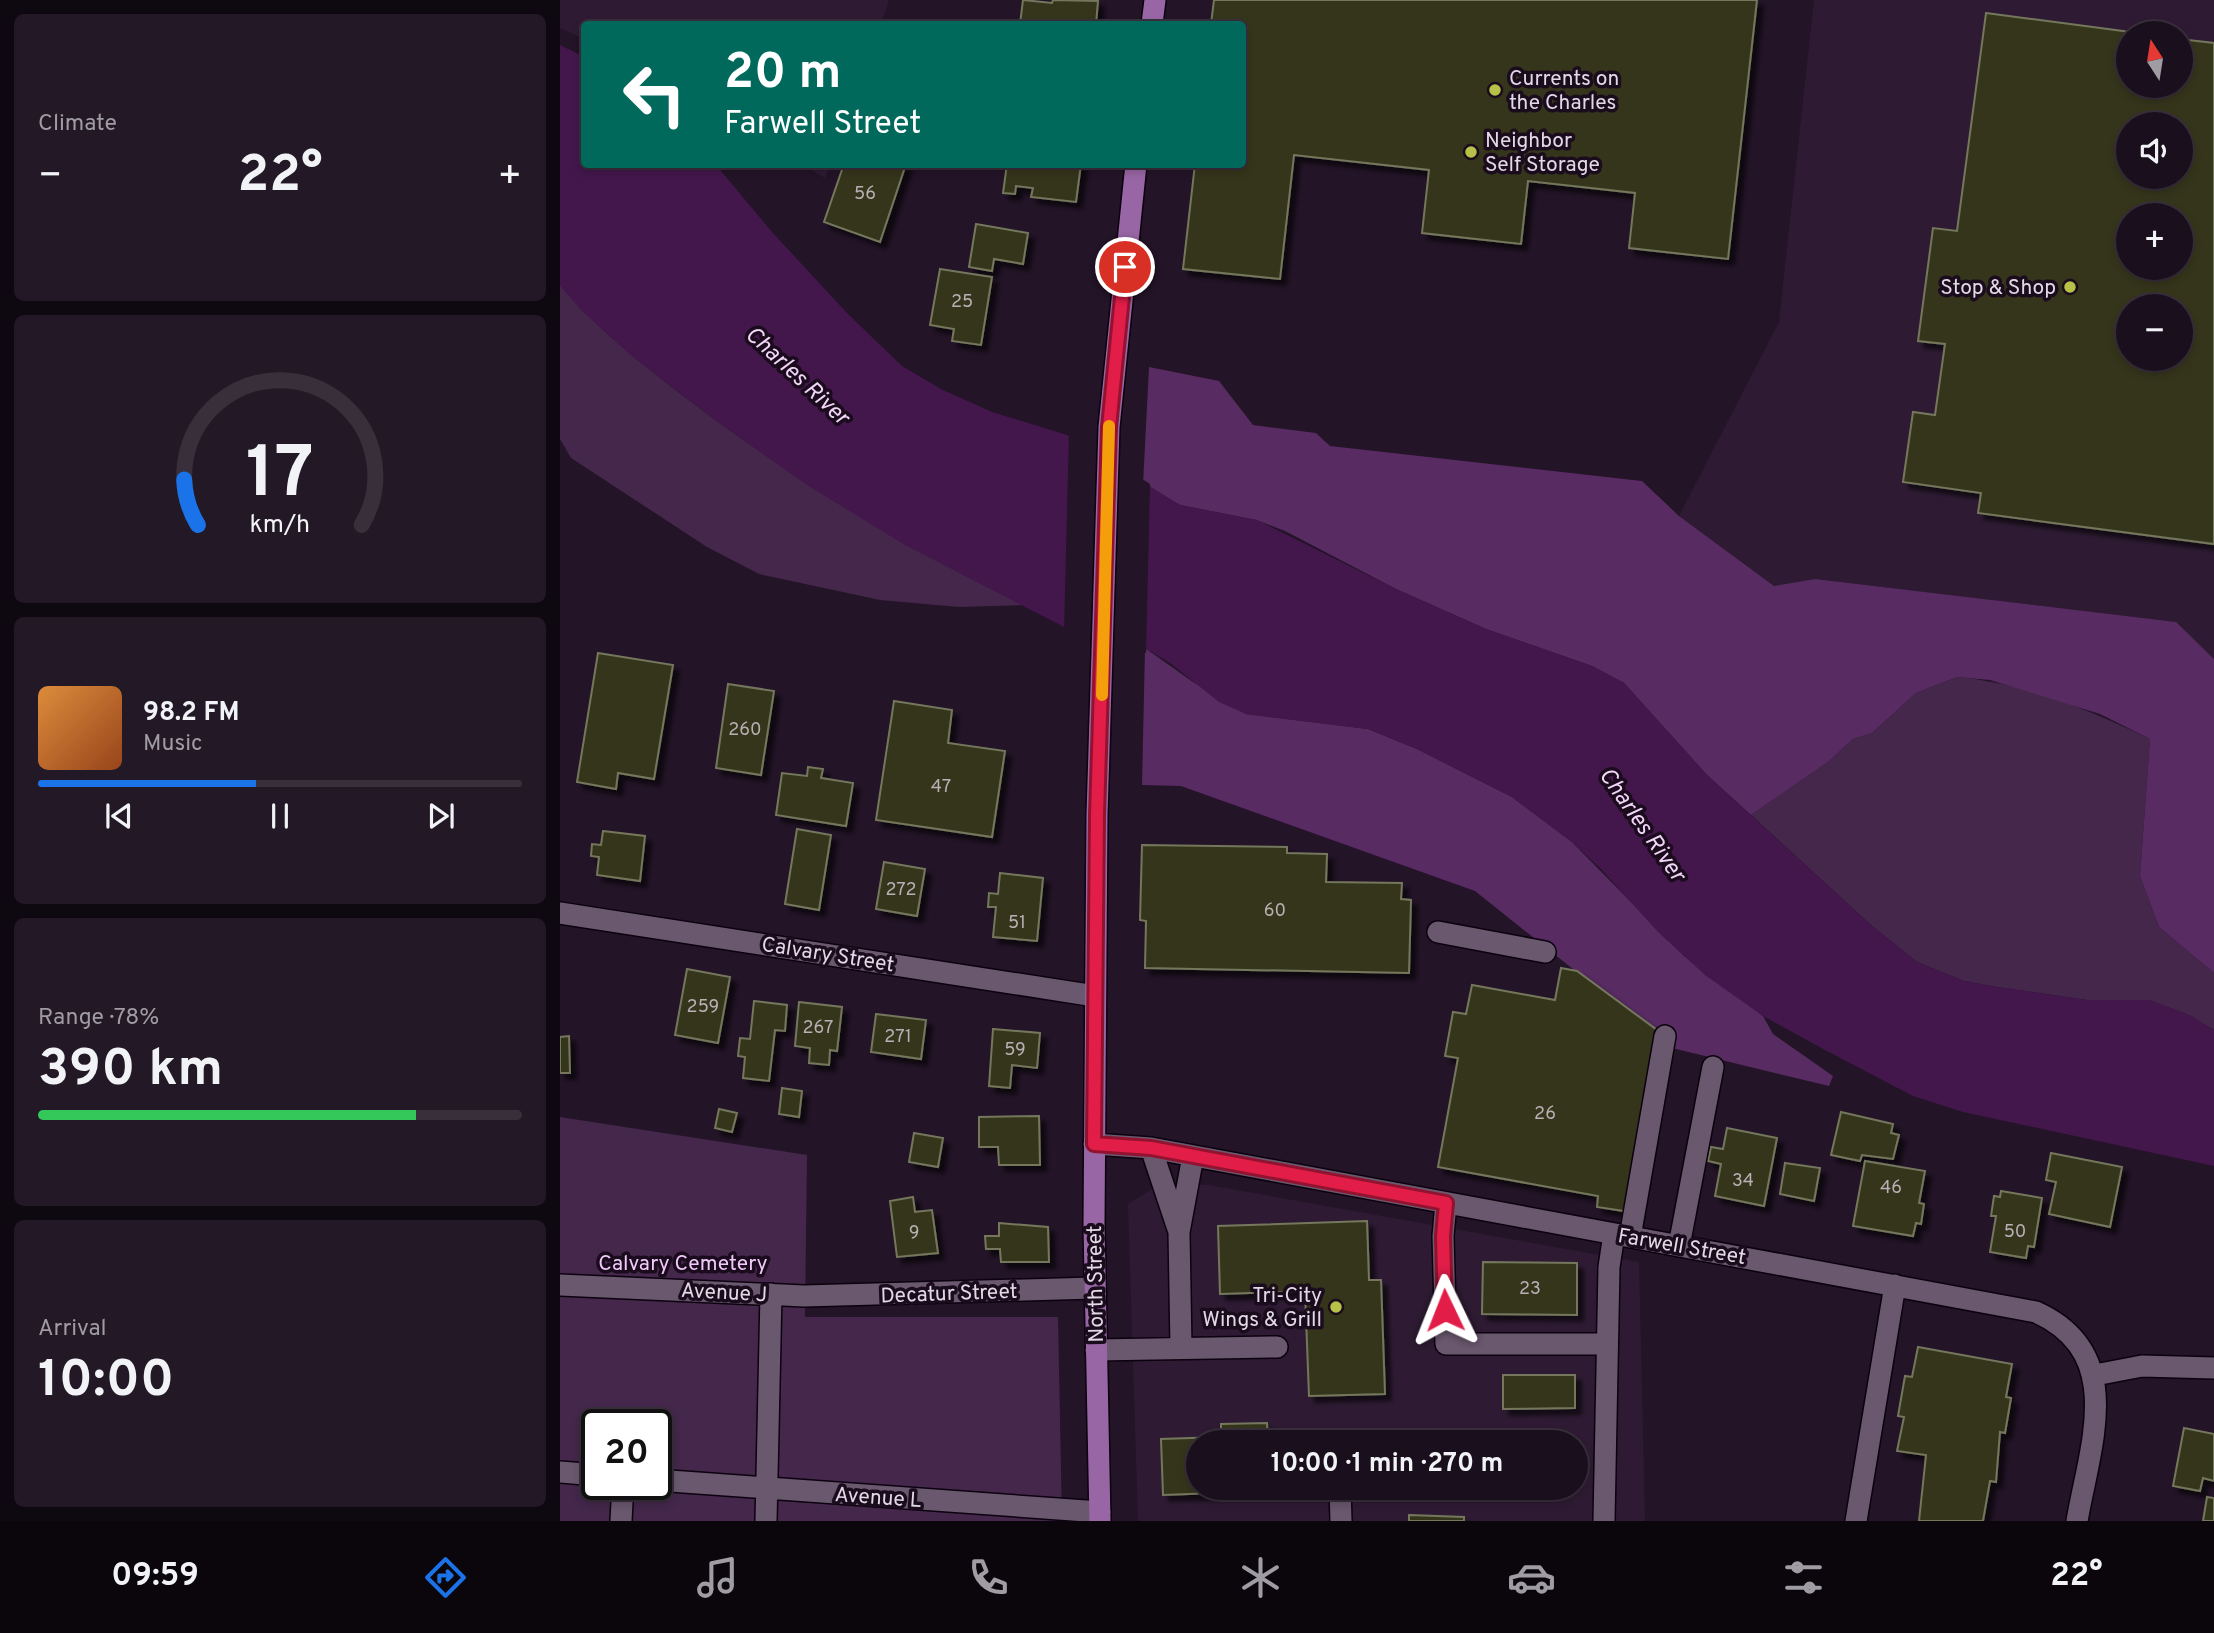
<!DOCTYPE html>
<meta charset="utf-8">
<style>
:root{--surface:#1a0f1d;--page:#231826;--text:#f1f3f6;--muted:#9f9ca4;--line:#382f3b;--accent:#1a73e8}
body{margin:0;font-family:Overpass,sans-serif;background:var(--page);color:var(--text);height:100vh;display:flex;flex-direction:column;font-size:26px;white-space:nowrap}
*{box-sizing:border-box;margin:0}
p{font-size:23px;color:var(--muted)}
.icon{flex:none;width:38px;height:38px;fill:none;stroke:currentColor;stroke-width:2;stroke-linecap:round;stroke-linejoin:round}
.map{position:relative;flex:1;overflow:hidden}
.drawer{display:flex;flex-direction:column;gap:14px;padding:14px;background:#0e0810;width:560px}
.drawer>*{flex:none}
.top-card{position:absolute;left:21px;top:21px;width:665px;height:147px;border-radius:7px;box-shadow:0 4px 10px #0003,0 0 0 2px var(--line);background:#00695c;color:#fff;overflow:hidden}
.needle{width:46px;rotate:348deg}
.controls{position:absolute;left:1556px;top:21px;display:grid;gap:14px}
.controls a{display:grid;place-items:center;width:77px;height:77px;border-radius:50%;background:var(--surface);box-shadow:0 4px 10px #0003,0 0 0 2px var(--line);font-size:35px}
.speed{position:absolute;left:21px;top:1409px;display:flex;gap:14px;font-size:35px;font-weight:700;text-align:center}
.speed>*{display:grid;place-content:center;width:91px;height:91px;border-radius:50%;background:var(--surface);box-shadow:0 4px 10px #0003,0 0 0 2px var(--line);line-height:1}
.speed .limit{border:4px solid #111;border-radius:10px;background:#fff;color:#111}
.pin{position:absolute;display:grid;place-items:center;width:60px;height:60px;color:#fff;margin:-30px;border:4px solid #fff;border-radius:50%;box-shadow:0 2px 7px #0007}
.me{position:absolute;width:77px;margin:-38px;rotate:358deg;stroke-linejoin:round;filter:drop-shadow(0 0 5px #0008)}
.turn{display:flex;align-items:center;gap:24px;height:147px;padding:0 28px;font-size:32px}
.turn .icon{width:91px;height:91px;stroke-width:2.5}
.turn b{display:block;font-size:49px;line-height:60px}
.big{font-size:52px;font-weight:700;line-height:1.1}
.drawer .widget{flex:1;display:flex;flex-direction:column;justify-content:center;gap:10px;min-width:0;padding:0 24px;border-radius:10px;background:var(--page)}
.drawer .dial{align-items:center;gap:0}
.dial svg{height:182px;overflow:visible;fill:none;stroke:var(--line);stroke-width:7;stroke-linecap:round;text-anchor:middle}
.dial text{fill:var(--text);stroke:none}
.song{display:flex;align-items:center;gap:21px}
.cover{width:84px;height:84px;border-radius:10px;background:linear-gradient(135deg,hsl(30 70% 55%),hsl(20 70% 35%))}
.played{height:7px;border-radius:4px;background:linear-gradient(90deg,var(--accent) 45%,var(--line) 45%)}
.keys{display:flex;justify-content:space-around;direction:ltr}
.heat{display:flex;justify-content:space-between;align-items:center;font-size:38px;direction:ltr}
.charge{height:10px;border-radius:5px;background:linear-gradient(90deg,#34c759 78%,var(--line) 0)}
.trip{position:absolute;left:626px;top:1430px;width:402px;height:70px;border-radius:35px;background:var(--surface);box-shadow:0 4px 10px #0003,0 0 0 2px var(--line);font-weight:700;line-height:70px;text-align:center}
.dock{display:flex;height:112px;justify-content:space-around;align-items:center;background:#0a060c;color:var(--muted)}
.dock .icon{width:49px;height:49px}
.dock .active{color:var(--accent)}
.dock b{font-size:32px;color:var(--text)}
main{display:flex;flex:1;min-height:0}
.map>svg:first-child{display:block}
.built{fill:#2e1b33;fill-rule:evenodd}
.green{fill:#44274b;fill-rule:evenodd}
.forest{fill:#582b62}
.water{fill:#43174c}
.pier{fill:#231427}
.building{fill:#34361d;stroke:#74775c;stroke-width:2;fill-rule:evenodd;filter:url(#shadow)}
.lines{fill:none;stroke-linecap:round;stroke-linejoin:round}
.minor-casing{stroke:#0c020f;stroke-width:24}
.major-casing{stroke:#0c020f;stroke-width:24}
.minor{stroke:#6a586e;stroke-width:21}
.major{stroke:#9966a5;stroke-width:21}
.route-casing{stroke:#92132f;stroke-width:18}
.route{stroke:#e11d48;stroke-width:12}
.slow{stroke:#f59e0b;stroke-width:12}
.poi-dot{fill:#b8c147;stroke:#1a0b1d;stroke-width:2.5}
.labels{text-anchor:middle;stroke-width:7;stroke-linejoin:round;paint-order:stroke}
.number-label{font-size:18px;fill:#b7b0b4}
.poi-label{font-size:21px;fill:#e3d9e6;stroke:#1a0b1d;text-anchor:start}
.street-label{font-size:21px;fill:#e3d9e6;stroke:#1a0b1d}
.park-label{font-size:21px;fill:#f2c9fb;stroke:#1a0b1d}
.water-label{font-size:23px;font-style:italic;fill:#f1d6f7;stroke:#1a0b1d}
</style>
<main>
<section class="drawer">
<div class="widget"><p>Climate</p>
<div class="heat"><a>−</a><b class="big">22°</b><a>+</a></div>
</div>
<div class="widget dial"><svg viewBox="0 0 100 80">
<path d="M14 69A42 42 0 1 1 86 69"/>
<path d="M14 69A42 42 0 0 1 8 49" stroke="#1a73e8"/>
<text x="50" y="56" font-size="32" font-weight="700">17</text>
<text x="50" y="72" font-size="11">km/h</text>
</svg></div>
<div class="widget">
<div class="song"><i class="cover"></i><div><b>98.2 FM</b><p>Music</p></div></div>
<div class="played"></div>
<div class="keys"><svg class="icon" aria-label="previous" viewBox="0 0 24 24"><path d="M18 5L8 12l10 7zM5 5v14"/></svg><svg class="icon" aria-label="pause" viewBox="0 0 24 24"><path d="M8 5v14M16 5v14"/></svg><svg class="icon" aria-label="next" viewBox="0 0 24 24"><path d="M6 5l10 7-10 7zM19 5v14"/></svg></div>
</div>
<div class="widget"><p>Range · 78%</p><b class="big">390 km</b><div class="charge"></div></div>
<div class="widget"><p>Arrival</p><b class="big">10:00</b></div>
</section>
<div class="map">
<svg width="1654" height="1521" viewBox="0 0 1654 1521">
<defs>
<filter id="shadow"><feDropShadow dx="6" dy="6" stdDeviation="2" flood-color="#0009"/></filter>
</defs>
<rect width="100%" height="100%" fill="#231427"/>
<path class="built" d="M0,0h329l-8,24h-297v15l-24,-11z
M1254,0h400v659l-39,-37 -360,-43 -41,7 -95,-70 100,-194zM1568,33h52v53h-52zM1568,124h52v53h-52zM1568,215h52v53h-52zM1568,306h52v53h-52z
M242,165h28l-5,13z
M602,1183l47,2 430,77 6,259h-507l-10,-317zM639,1442h378v46h-378z"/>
<path class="green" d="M0,285c37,44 81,78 126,113 107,81 219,150 340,207l-67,2 -79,-7 -121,-26 -52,-27 -136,-89 -11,-19z
M1397,677c67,6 133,33 193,62l-10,137 19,51 55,46v57l-25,-15 -40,-15h-62l-90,-13 -33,-6 -47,-19 -45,-36 -121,-111 77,-53 25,-23 19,-6 44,-40z
M0,1117l247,38 -2,162h253l4,204h-502zM37,1424h59v60h-59z"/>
<path class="forest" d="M589,367l70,14 34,44 63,8 14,13 312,35 37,35 95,70 41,-7 361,43 38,37v314l-55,-46 -19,-51 10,-137 -50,-25 -110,-34 -33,-3 -41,16 -44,40 -19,6 -25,23 -77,53 -44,-40 -83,-92 -32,-17 -106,-37 -90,-40 -111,-58 -29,-11 -76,-15 -37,-21z
M585,648l48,34 53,32 122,15 49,20 95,48 60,45 112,114 79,60 10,18 60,42 -4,10 -157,-38 -197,-157 -294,-105 -39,-1z"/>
<path class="water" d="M0,45l24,12v107l132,1 56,67 75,81 55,53 39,23 51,23 75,23 113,70 77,15 139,69 90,40 106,37 32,17 83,92 165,151 45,36 47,19 33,6 90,13h62l40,15 25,15v136l-251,-54 -50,-16 -88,-46 -62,-34 -58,-41 -47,-43 -57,-63 -29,-27 -60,-45 -95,-48 -49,-20 -122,-15 -27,-12 -49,-39 -25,-15 -77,-19 -163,-84 -98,-60 -96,-68 -78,-60 -52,-47 -21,-25z"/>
<path class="pier" d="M509,432l81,52 -4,169 -82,-22z"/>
<path class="building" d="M463,0l29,3 1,-3 45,1 -2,23h-76z
M654,0h543l-29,259 -99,-11 6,-55 -107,-12 -7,63 -99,-11 7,-63 -135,-15 -14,124 -97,-10 12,-105h47v-140h-31z
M1426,13l152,20h-10v53h52v-47l34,4v501l-236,-31 3,-20 -78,-11 10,-70 22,3 10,-71 -27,-3 15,-113 24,3zM1568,124h52v53h-52zM1568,215h52v53h-52zM1568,306h52v53h-52z
M284,164h62l-26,78 -56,-20z
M447,164h74l-5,38 -45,-5 2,-9 -17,-2 -1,8 -12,-1z
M416,224l52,9 -5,31 -29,-5 -2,12 -23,-4z
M380,269l52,8 -11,68 -29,-4 2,-12 -24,-4z
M38,653l75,12 -19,114 -36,-6 -2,16 -39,-7z
M168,684l46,7 -13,84 -45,-7z
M334,701l58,9 -4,33 57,8 -13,86 -116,-17z
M248,767l15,2 -2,9 32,5 -7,43 -70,-11 6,-42 25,3z
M237,829l34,6 -12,75 -34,-6z
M43,831l42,5 -5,45 -43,-6 2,-18 -8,-1 1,-12 9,1z
M582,845l145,2v6l40,1 -1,28 76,1 -1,16 10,1 -2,73 -264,-5 1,-47 -6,-1z
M324,862l41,7 -8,47 -41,-7z
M440,873l43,5 -6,63 -44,-4 3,-30h-8l1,-14 9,1z
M1001,968l16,3 80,59 -33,181 -27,-4 1,-11 -160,-29 20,-109 -13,-2 8,-44 13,2 6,-29 83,15z
M127,969l43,8 -12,66 -43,-8z
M194,1001l33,4 -2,26 -10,-1 -6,51 -26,-3 2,-21 -7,-1 2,-18 10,1z
M239,1002l43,5 -5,44 -7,-1 -1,15 -20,-2 1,-15 -15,-2z
M316,1014l50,6 -5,39 -50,-7z
M433,1029l47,4 -3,35 -25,-3 -2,23 -21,-2z
M9,1036l1,37h-10v-36z
M222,1088l20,3 -3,26 -20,-3z
M159,1109l18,4 -5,19 -17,-4z
M1281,1112l52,12 -2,9 8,2 -6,24 -31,-4 -2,6 -29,-6z
M479,1116l1,49h-41l-1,-18h-19v-30z
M1167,1128l50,10 -13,68 -49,-10 6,-32 -13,-3 3,-14 12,2z
M354,1133l29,5 -5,29 -29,-5z
M1491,1153l71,14 -12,60 -61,-13 7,-32 -10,-2z
M1305,1161l60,10 -6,32 5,1 -3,20 -5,-1 -3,13 -60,-10z
M1225,1163l35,5 -6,33 -34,-7z
M1441,1191l41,7 -8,49 -6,-1 -2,12 -36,-6 6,-36h-5l3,-20 6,1z
M353,1197l2,15 17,-2 6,43 -41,4 -7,-56z
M807,1221l2,59h12l4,114 -76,2 -4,-105 -85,3 -2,-68z
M439,1223l49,4 1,35h-48l-1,-13h-14l-1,-13h14z
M923,1262l94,1v52l-95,-1z
M1358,1347l94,17 -6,33 5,1 -6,35 -5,-1 -4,50 -6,-1 -7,40h-64l7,-66 -29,-4 7,-34 -6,-1 7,-40 7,1z
M943,1375h72v33l-72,1z
M707,1423l1,19h-69v46h70v3l-106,4 -2,-56 60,-2v-13z
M1624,1428l30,6v47l-11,-3 -3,13 -27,-5z
M1647,1497l7,1v23h-11z
M849,1515l55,2v4h-55z"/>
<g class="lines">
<g class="minor-casing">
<path id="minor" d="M0,913l535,83
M878,932l107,20
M534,1144l57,4 885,164c91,41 54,133 41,209
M591,1148l27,81
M886,1203l-3,33 3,108h161
M1070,1237l35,-201
M1119,1246l34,-179
M0,1285l244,11 290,-8
M621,1348l-2,-116 14,-76
M536,1350l181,-3
M1535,1375l47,-9 72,2
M0,1472l37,3
M96,1480l444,32
M780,1488l1,33
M61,1521l2,-37
M206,1521l5,-227
M1044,1521l5,-254 5,-33
M1296,1521l39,-236"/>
</g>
<g class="major-casing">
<path id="major" d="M592,24l3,-24
M540,1521l-6,-296 3,-410 12,-388 27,-263"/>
</g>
<use href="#minor" class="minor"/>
<use href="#major" class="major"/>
</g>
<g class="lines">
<g class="route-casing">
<path id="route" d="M565,267l-16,160 -12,388 -3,329 57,4 295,55 -3,33 2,74"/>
</g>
<use href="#route" class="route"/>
<path class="slow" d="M542,695l7,-269"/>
</g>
<g class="poi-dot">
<circle cx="935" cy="90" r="7"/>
<circle cx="911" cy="152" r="7"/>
<circle cx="1510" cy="287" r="7"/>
<circle cx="776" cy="1307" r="7"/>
</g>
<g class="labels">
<g class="number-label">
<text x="305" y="199">56</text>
<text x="402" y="307">25</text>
<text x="185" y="735">260</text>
<text x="381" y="792">47</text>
<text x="341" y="895">272</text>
<text x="715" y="916">60</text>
<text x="457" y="928">51</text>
<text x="143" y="1012">259</text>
<text x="258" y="1033">267</text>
<text x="338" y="1042">271</text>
<text x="455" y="1055">59</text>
<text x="985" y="1119">26</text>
<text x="1183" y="1186">34</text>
<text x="1331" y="1193">46</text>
<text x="1455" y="1237">50</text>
<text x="354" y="1238">9</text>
<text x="970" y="1294">23</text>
</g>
<g class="poi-label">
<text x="949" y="85">Currents on<tspan x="949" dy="24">the Charles</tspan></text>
<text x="925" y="147">Neighbor<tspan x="925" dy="24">Self Storage</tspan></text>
<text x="1496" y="294" text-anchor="end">Stop &amp; Shop</text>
<text x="762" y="1302" text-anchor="end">Tri-City<tspan x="762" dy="24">Wings &amp; Grill</tspan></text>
</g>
<g class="street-label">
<text transform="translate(268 954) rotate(9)" y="7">Calvary Street</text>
<text transform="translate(1122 1246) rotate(10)" y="7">Farwell Street</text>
<text transform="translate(535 1284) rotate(-91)" y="7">North Street</text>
<text transform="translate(164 1292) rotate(3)" y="7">Avenue J</text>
<text transform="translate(389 1293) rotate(-2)" y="7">Decatur Street</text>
<text transform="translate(318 1497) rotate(4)" y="7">Avenue L</text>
</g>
<g class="park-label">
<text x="123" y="1270">Calvary Cemetery</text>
</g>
<g class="water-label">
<text transform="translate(238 375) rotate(43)" y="8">Charles River</text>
<text transform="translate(1083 824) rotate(55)" y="8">Charles River</text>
</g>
</g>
</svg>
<div class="controls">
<a><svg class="needle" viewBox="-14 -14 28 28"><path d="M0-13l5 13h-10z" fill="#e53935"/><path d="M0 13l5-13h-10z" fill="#9f9ca4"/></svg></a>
<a><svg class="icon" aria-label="sound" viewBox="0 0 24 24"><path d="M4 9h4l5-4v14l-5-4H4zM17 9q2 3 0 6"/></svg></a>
<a>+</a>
<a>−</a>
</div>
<div class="speed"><div class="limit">20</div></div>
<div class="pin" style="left:565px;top:267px;background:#d93025"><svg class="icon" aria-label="arrive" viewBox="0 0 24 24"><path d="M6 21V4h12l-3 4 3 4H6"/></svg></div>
<svg class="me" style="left:885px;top:1310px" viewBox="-20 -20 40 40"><path d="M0-17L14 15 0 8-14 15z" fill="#e11d48" stroke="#fff" stroke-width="4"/></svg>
<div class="trip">10:00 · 1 min · 270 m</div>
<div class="top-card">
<div class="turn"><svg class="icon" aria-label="left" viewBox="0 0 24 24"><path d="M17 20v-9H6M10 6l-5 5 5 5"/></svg><div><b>20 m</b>Farwell Street</div></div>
</div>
</div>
</main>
<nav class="dock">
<b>09:59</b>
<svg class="icon active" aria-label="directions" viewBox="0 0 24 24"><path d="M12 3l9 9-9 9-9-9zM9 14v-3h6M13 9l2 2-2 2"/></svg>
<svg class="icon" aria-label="music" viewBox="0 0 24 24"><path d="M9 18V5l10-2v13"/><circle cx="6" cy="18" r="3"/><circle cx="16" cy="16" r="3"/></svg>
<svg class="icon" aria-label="phone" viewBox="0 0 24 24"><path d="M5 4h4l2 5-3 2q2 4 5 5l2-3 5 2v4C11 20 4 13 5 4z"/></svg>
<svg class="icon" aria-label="climate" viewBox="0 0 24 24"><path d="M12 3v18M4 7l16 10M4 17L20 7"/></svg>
<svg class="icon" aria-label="car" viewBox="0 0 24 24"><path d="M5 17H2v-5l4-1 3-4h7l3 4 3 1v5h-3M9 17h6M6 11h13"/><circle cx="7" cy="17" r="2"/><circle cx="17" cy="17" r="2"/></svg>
<svg class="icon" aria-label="filters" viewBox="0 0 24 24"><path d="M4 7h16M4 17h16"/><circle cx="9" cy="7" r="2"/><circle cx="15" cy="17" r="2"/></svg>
<b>22°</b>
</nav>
